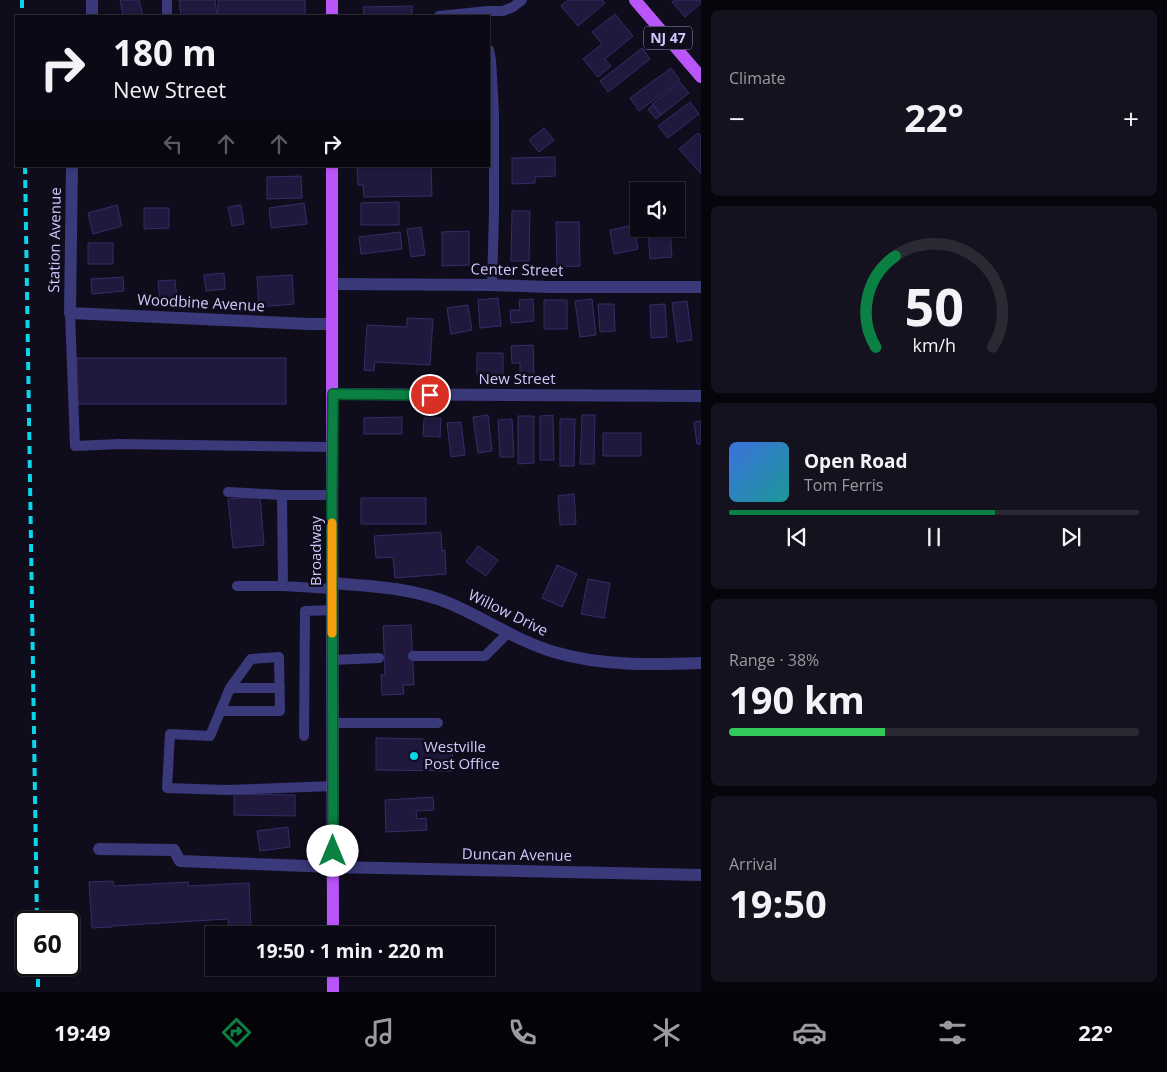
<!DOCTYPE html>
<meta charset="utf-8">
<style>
:root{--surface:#0b0915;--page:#14121e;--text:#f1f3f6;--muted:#9a9aa0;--line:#2b2a34;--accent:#0b8043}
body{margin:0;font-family:"Open Sans",sans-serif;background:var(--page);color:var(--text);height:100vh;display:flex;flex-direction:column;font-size:19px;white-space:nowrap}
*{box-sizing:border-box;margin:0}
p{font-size:16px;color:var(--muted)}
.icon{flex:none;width:28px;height:28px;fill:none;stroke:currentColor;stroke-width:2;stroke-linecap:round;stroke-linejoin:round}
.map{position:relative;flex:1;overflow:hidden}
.drawer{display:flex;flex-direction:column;gap:10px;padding:10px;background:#06050c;width:466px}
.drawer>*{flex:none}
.top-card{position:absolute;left:15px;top:15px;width:475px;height:152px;border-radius:0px;box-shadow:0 1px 4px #0004,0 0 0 1px var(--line);background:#0b0915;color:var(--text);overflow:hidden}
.buttons{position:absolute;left:630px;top:182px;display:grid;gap:10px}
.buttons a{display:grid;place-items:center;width:55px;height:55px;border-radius:0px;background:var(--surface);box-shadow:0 1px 4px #0004,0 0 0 1px var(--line);font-size:25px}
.speed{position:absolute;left:15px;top:911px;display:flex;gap:10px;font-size:25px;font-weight:700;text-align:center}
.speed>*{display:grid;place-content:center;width:65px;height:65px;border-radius:50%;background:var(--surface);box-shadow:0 1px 4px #0004,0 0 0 1px var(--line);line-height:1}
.speed .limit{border:2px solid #111;border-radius:8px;background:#fff;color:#111}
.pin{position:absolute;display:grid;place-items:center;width:42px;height:42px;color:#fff;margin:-21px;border:2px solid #fff;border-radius:50%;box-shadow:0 1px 5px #0007}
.me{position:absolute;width:55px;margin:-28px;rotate:0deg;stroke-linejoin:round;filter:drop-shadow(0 0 4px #0008)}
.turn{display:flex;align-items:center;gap:18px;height:105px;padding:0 15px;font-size:22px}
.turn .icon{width:65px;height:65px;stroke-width:2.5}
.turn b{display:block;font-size:35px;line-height:42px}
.lanes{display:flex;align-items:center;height:48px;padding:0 15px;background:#0003;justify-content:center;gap:25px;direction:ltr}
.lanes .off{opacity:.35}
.big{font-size:38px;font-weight:700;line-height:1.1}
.drawer .card{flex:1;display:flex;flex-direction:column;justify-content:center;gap:8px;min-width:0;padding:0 18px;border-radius:8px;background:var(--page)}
.drawer .dial{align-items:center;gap:0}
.dial svg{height:130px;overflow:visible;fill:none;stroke:var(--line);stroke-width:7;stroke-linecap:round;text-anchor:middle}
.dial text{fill:var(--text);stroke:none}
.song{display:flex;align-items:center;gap:15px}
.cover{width:60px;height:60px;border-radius:8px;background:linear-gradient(135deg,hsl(220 70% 55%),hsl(180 70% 35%))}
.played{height:5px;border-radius:2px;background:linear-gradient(90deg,var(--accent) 65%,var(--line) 65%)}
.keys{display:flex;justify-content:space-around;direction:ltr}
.heat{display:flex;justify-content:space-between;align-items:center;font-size:28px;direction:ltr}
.charge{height:8px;border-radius:4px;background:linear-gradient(90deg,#34c759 38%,var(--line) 0)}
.trip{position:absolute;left:205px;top:926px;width:290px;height:50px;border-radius:0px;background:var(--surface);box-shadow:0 1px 4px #0004,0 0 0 1px var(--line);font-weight:700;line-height:50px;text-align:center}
.tabs{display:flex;height:80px;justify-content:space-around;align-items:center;background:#040408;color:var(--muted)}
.tabs .icon{width:35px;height:35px}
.tabs .active{color:var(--accent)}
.tabs b{font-size:22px;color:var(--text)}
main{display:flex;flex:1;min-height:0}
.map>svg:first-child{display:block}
.building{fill:#20193d;stroke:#372c68}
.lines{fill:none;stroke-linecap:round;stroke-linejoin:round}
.service{stroke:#3a397a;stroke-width:10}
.minor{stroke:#3a397a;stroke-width:12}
.primary{stroke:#ba55f9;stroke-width:12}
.rail{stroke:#09d6ea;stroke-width:4;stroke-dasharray:8 6;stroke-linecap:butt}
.route-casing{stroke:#07532c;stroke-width:12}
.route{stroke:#0b8043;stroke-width:9}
.slow{stroke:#f59e0b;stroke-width:9}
.poi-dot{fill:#09d6ea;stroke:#0f0c1c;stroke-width:2}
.labels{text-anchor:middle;stroke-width:5;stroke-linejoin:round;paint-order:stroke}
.shield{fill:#0f0c1c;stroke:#9590ba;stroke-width:1}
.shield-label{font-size:14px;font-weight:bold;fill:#cfc9fd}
.street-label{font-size:15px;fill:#cfc9fd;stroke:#0f0c1c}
.poi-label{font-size:15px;fill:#cfc9fd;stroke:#0f0c1c;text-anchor:start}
</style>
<main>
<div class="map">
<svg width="701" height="992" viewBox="0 0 701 992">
<rect width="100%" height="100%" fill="#0f0c1c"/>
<path class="building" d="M120,0h19l4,16h-20z
M179,0h36l2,16h-36z
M218,0h87v15l-87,1z
M568,0h34l3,3 -27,23 -17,-20z
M675,0h26v3l-16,14 -13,-15z
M412,6v10h-48l-1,-9z
M615,14l18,22 -28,23 6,7 -13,11 -15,-18 19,-15 -10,-12z
M642,48l8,11 -42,33 -8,-11z
M671,68l9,12 -41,31 -9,-13z
M680,82l9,11 -28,22 -9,-11z
M690,102l9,12 -31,24 -10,-12z
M653,105l8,10 -5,4 -8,-10z
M544,128l10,12 -15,12 -10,-12z
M698,133l3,3v38l-22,-25z
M555,157v19l-20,1v6l-23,1v-26z
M357,166h74l1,30 -68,1 -1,-12h-5z
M301,176l1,22 -35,1v-22z
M399,202v23h-38v-22z
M304,203l3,21 -36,4 -2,-20z
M117,205l5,21 -29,8 -5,-21z
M241,205l3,19 -12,2 -4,-19z
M144,208h25v20l-25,1z
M512,211h18l-1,50h-18z
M556,222h23l1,44 -23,1z
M634,225l4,24 -24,5 -4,-24z
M421,227l4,28 -14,2 -4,-28z
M648,229h22l2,28 -22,2z
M469,231v34l-27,1v-34z
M400,232l2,17 -41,5 -2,-17z
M88,243h25v21h-25z
M224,273l1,16 -19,2 -2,-16z
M292,275l2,29 -35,3 -2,-30z
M123,277l1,14 -32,3 -1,-15z
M175,280l2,20 -17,3 -2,-22z
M498,298l3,28 -21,2 -2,-28z
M533,299l1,22 -23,2 -1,-13h10l-1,-10z
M592,299l4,36 -16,2 -5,-36z
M544,300h23v29h-23z
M687,301l5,39 -15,2 -5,-39z
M598,304h16l1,27 -15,1z
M665,304l2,33 -16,1 -1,-33z
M468,305l4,25 -21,4 -4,-26z
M407,318l26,1 -3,46 -55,-3 -1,9 -10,-1 3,-45 40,2z
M533,345l1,32 -14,1v-15h-8l-1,-17z
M477,353h26v22h-26z
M77,358h209v46h-210z
M488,415l4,36 -14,2 -5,-36z
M553,415l1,45h-14v-44z
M582,415h13l-1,49h-14z
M518,416h16v47l-16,1z
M402,417v17h-38v-16z
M424,418h17l-1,19 -17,-1z
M512,419l2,38h-14l-2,-37z
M560,419h15l-1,47h-14z
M701,421v23h-4l-3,-22z
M461,422l4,33 -14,2 -4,-34z
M603,433h38v23h-38z
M574,494l2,30 -16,1 -2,-29z
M260,496l4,49 -31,3 -5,-49z
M361,498h65v26h-65z
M441,532l1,19 3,-1 1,24 -51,4 -2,-21 -17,1 -2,-22z
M478,546l20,14 -12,16 -20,-14z
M557,565l20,9 -15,33 -20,-9z
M588,579l22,4 -6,35 -23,-4z
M411,625l3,60h-11l1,9 -22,1 -1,-20h4l-2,-49z
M376,738l48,1 -1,4h30l-1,28 -76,-1z
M234,794l61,1v21l-61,-1z
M433,797l1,13 -18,1 1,8 9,-1 1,12 -41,2 -1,-32z
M288,827l2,20 -30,4 -3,-20z
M113,881l1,5 74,-4v4l61,-3 2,43 -22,1 -1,-8 -116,7v1l-20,1 -3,-46z"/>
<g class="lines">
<path class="service" d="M167,16v-16
M439,16l49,-5h15l10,-4 9,-7
M489,50l2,10 3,53v100l-2,72
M70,313l5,133 44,-2 213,3
M228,492l54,3
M332,495h-50l1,91 49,3
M237,586h46
M413,656h72l23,-23
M332,660l47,-2
M230,688h50
M220,711h60l-1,-54 -28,2 -21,29 -20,48 -40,-2 -3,54 59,2 107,-4
M332,723h106
M304,736l1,-125 27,-1"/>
<path class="minor" d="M92,16v-16
M72,166l-2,147 239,11h22
M332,284l160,1 56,2h153
M333,394l368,2
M332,583c40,3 82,5 119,21 35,15 66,37 103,48 47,14 98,13 147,11
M99,849l75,1 6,11 153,6 368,8"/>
<path class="primary" d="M332,0v16
M635,0l66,77
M332,166c0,256 0,513 1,769
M333,968v24"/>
<path class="rail" d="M22,0v16
M25,166l12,756
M38,965v27"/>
</g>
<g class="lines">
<g class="route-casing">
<path id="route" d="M333,851l-1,-356 1,-101 97,1"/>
</g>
<use href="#route" class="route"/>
<path class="slow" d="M332,523v110"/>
</g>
<circle class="poi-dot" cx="414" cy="756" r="5"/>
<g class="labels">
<rect class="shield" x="644" y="26.5" width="48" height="23" rx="4"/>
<g class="shield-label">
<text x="668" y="43">NJ 47</text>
</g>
<g class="street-label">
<text transform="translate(55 240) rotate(-89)" y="5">Station Avenue</text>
<text transform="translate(517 270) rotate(1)" y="5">Center Street</text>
<text transform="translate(201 303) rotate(3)" y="5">Woodbine Avenue</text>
<text x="517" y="384">New Street</text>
<text transform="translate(316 551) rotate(-90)" y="5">Broadway</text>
<text transform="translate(508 613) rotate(26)" y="5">Willow Drive</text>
<text transform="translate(517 855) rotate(1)" y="5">Duncan Avenue</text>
</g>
<g class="poi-label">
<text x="424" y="752">Westville<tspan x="424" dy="17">Post Office</tspan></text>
</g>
</g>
</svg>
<div class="buttons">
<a><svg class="icon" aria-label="sound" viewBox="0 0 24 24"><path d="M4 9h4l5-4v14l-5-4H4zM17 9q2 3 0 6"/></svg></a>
</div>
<div class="speed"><div class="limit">60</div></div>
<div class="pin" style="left:430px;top:395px;background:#d93025"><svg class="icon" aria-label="arrive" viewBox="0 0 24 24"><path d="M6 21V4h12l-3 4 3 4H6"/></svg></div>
<svg class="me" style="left:333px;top:851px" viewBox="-20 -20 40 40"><circle r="19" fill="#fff"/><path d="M0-13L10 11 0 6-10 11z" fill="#0b8043"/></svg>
<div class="trip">19:50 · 1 min · 220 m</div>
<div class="top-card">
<div class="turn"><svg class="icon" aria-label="right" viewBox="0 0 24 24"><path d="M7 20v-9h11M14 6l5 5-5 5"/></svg><div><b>180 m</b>New Street</div></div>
<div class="lanes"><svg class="icon off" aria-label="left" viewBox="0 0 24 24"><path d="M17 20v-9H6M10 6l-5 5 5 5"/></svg><svg class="icon off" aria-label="ahead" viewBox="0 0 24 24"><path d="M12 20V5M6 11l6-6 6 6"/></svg><svg class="icon off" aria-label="ahead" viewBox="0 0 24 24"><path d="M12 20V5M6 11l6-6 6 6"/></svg><svg class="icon" aria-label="right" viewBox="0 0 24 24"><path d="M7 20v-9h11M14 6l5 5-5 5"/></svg></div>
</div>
</div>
<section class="drawer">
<div class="card"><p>Climate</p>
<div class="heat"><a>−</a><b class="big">22°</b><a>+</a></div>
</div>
<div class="card dial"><svg viewBox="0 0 100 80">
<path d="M14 69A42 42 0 1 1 86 69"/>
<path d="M14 69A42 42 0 0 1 26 13" stroke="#0b8043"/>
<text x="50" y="56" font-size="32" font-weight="700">50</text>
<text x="50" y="72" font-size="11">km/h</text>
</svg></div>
<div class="card">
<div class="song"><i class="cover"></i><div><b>Open Road</b><p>Tom Ferris</p></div></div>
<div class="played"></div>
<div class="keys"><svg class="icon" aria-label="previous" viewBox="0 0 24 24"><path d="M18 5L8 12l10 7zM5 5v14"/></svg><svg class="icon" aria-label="pause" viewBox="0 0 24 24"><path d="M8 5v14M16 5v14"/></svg><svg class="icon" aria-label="next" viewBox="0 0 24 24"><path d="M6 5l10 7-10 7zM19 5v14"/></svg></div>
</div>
<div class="card"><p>Range · 38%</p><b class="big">190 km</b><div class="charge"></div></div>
<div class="card"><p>Arrival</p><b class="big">19:50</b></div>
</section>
</main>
<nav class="tabs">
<b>19:49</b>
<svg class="icon active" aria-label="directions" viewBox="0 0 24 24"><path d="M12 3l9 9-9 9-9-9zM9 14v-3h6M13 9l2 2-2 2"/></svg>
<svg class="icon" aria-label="music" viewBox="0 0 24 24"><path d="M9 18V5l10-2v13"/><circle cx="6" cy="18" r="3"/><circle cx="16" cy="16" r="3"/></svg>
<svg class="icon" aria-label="phone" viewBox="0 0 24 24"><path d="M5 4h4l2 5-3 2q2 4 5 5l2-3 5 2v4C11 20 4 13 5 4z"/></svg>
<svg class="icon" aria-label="climate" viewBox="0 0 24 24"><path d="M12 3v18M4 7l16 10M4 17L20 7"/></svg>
<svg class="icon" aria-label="car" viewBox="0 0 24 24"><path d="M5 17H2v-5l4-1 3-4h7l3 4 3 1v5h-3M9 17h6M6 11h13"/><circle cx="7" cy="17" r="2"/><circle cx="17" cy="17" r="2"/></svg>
<svg class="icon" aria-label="filters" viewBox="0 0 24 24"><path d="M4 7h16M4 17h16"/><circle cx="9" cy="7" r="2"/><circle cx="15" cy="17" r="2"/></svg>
<b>22°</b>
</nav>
